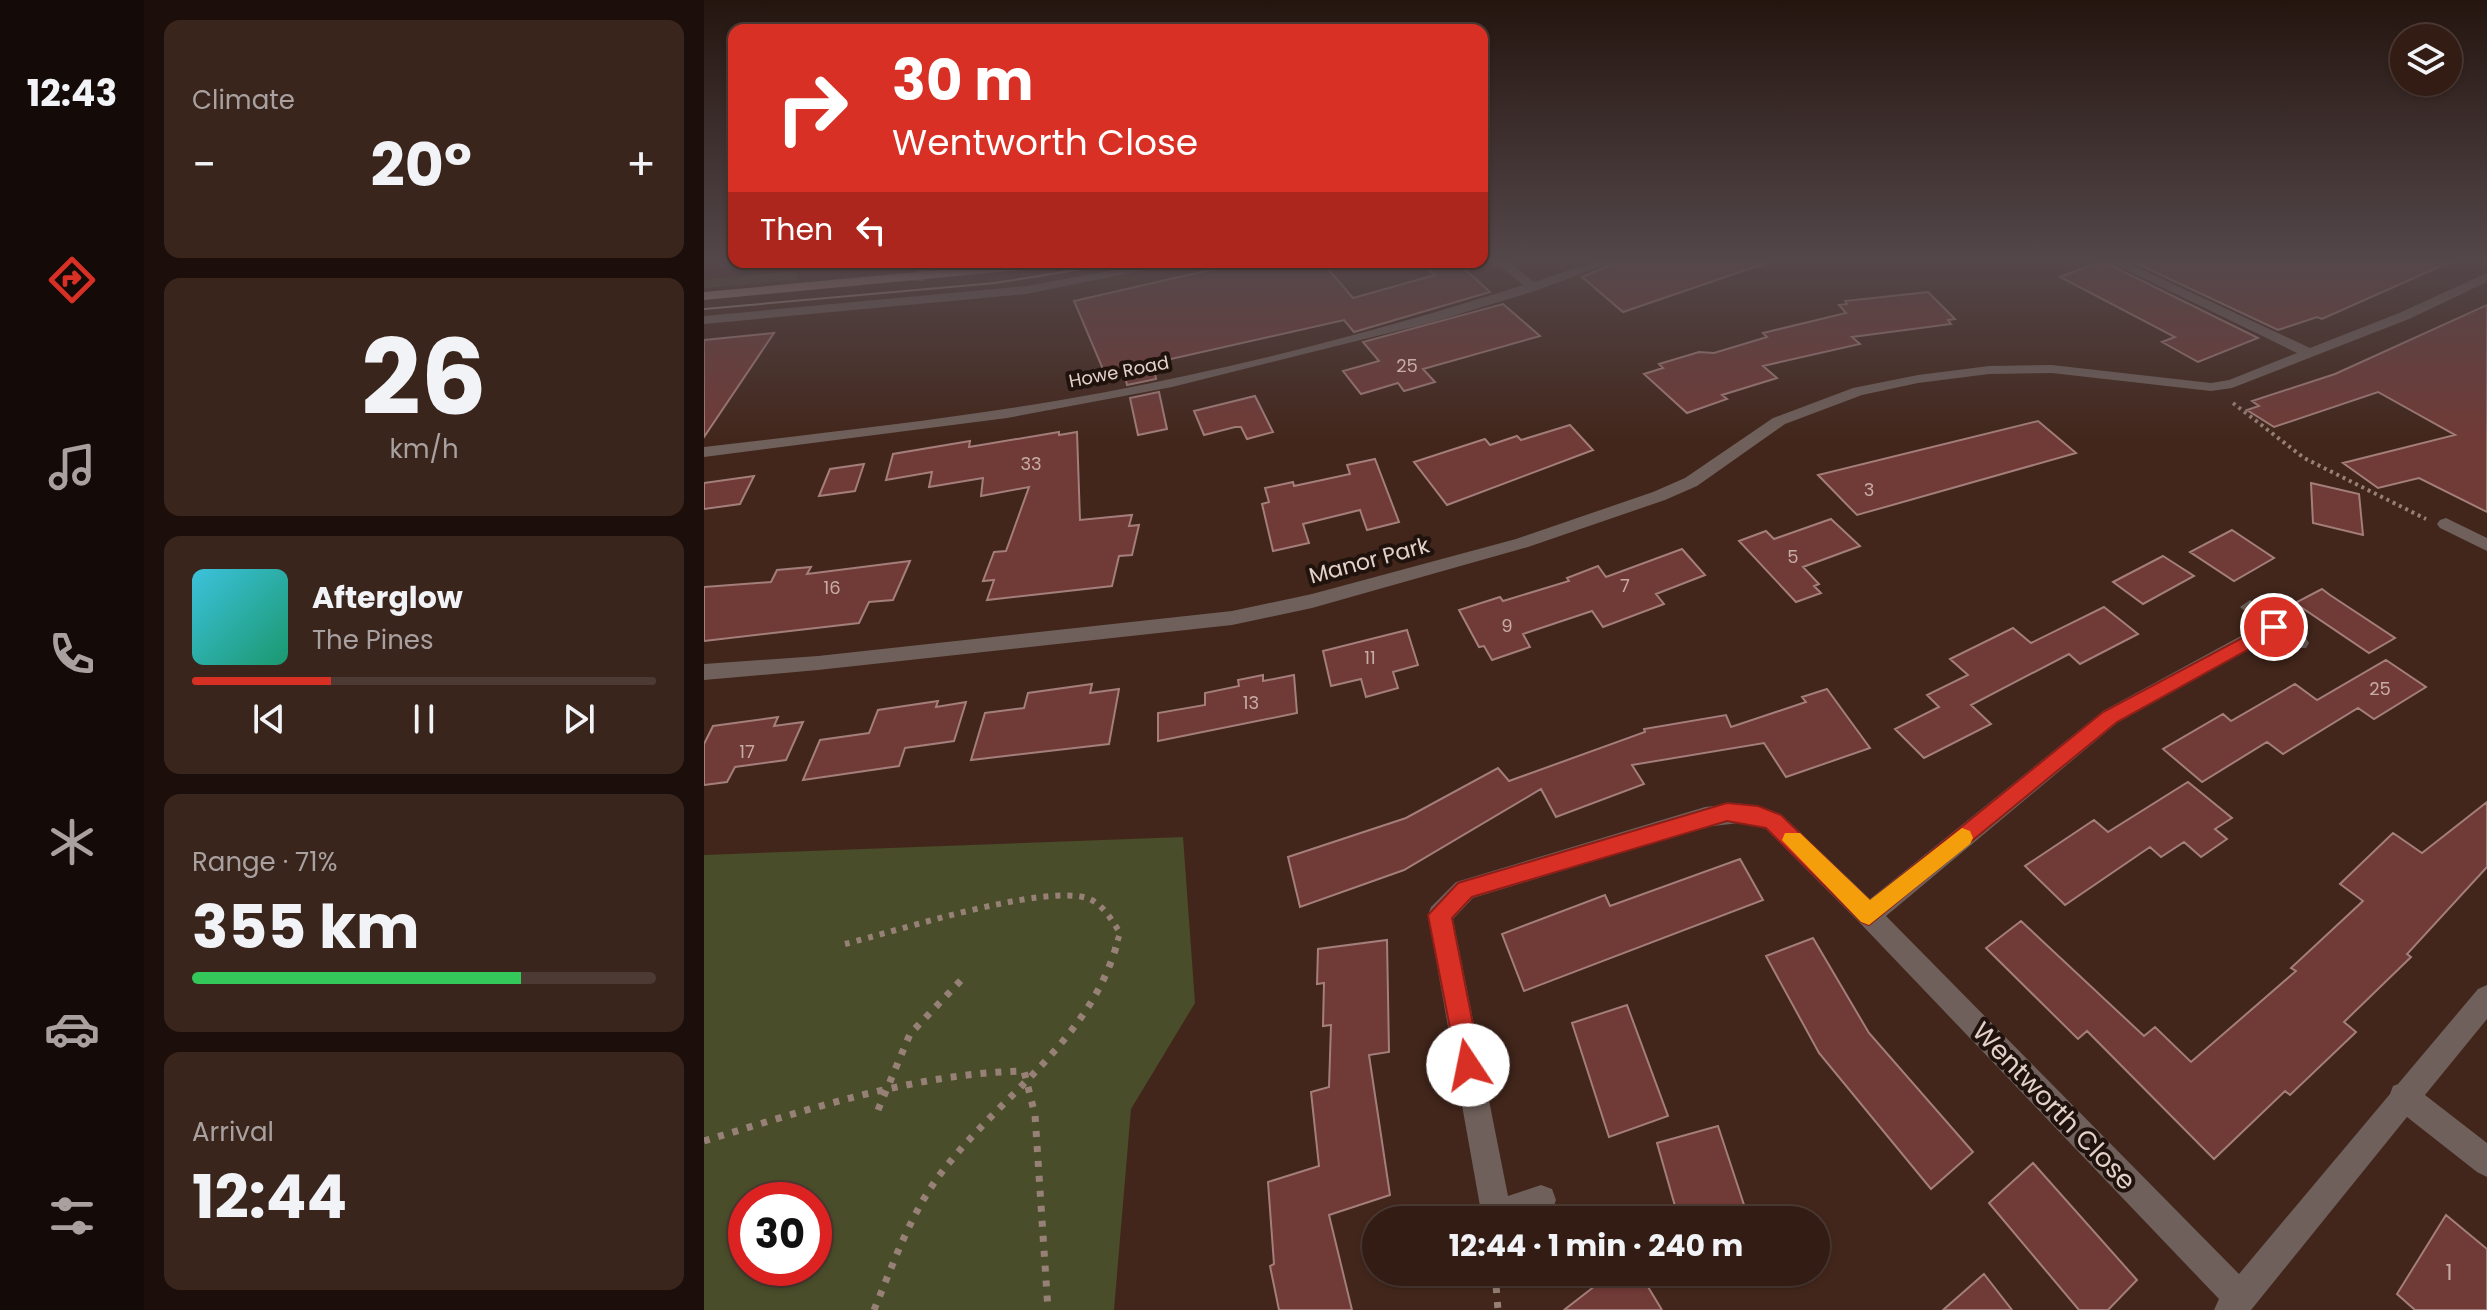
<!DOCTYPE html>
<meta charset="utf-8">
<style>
:root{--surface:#321c14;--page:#3a251d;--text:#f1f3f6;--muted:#a8a1a0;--line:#4d3a34;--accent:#d93025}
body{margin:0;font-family:Poppins,sans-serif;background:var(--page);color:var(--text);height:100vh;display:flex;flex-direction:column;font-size:30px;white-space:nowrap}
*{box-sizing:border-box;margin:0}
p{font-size:26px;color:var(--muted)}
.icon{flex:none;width:44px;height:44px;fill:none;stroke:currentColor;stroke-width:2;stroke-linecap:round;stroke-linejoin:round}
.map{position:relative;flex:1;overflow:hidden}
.panel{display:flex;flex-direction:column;gap:20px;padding:20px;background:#1c0f0b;width:560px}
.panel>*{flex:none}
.hud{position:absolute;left:24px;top:24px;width:760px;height:244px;border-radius:16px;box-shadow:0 2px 6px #0004,0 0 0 2px var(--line);background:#d93025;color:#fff;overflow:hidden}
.controls{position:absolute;left:1686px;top:24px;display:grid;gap:16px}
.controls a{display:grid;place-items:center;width:72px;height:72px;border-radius:50%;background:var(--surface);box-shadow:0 2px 6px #0004,0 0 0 2px var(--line);font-size:40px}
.speed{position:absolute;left:24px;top:1182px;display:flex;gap:16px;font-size:40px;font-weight:700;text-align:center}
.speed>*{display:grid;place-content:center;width:104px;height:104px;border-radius:50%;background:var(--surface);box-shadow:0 2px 6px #0004,0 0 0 2px var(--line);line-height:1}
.speed .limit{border:12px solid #d22;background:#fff;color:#111}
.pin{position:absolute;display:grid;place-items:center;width:68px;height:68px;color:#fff;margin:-34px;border:4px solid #fff;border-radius:50%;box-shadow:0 2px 8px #0007}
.me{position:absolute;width:88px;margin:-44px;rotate:349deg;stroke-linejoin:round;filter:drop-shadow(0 0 6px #0008)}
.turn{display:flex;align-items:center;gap:28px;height:168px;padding:0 32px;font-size:36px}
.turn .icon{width:104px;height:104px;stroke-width:2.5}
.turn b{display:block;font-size:56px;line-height:68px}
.then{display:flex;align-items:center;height:76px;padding:0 32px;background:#0003;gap:16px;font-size:30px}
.big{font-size:60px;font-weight:700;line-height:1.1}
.panel .widget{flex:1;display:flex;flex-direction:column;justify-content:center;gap:12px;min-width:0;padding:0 28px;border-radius:16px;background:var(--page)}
.panel .dial{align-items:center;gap:0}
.dial b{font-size:104px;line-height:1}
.song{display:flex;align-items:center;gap:24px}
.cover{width:96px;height:96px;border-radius:12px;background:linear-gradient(135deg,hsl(190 70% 55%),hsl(160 70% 35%))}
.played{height:8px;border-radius:4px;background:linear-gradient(90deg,var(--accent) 30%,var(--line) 30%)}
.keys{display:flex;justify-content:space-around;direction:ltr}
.heat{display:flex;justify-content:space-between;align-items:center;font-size:44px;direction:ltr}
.charge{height:12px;border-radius:6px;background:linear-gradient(90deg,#34c759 71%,var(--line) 0)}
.trip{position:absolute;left:658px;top:1206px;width:468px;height:80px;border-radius:40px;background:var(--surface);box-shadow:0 2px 6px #0004,0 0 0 2px var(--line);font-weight:700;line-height:80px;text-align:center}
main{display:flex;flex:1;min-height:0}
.tabs{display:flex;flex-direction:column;width:144px;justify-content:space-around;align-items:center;background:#140b08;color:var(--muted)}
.tabs .icon{width:56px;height:56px}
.tabs .current{color:var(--accent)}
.tabs b{font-size:36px;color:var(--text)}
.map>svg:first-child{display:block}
.green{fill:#494d29;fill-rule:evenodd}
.building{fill:#703a36;stroke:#a37e7b;stroke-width:2}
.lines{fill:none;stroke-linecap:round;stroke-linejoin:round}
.path-far2{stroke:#978177;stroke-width:4;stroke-dasharray:3 4;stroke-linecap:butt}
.path-far1{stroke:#978177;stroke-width:6;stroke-dasharray:5 7;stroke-linecap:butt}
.path{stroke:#978177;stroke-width:7;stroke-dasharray:6 9;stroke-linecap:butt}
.minor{fill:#6f605b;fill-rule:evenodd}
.major{fill:#af9087;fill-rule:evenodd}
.tram{stroke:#ad988f;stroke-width:2}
.route{fill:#d93025;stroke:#8d1f18;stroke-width:2}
.slow{fill:#f59e0b}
.labels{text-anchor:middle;stroke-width:8;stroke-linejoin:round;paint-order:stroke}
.number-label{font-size:18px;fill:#c7aca5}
.far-street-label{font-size:18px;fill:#e4d2ca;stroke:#20130e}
.street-label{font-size:22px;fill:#e4d2ca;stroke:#20130e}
.near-number-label{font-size:22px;fill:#c7aca5}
.near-street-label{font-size:26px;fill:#e4d2ca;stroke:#20130e}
</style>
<main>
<nav class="tabs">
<b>12:43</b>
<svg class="icon current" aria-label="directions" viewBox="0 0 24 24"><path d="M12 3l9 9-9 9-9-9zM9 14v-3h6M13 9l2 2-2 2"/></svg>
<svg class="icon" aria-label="music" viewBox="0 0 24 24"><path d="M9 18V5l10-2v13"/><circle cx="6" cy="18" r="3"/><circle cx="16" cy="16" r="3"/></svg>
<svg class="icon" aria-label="phone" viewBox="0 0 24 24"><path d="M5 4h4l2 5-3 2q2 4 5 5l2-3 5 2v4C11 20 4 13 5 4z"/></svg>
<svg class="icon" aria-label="climate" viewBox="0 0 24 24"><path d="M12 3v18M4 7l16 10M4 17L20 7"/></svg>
<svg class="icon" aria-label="car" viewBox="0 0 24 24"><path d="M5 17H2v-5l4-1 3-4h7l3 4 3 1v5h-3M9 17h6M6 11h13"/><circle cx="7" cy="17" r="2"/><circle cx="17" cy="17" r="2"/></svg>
<svg class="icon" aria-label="filters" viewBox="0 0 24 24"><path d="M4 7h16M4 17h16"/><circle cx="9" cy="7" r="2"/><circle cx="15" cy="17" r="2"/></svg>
</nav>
<section class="panel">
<div class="widget"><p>Climate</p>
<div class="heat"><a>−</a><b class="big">20°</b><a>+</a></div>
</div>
<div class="widget dial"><b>26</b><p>km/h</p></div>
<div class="widget">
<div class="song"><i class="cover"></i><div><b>Afterglow</b><p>The Pines</p></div></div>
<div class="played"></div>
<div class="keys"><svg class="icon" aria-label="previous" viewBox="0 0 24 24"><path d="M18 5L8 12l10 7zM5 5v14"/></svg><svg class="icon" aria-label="pause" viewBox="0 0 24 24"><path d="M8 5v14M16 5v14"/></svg><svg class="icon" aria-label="next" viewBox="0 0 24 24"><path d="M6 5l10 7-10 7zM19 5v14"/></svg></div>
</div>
<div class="widget"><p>Range · 71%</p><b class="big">355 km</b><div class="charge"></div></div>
<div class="widget"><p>Arrival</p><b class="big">12:44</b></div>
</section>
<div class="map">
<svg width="1783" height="1310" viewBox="0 0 1783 1310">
<rect width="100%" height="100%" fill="#42261b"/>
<path class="green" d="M86,271l7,2 1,7 -94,8v-8z
M479,837l12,166 -64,106 -17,201h-410v-455zM42,1200h68v68h-68z"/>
<path class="building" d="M922,258h142l1,4 -146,50 -41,-35z
M1421,258h334l-137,61 -5,-2 -39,13z
M1398,261l156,77 -60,24 -36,-20 13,-5 -115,-60z
M541,262h77l31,36 82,-23 -15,-13h37l33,30 -136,40 -10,-12 -191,43 3,16 -29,6 -3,-14 -19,3 -31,-73z
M1224,292l27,27 -7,1 3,4 -99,13 8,7 -97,22 14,12 -55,17 5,4 -40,14 -43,-39 19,-6 -4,-4 40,-12 15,1 53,-16 -4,-4 83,-20 -7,-8 8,-1 -2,-3z
M799,304l37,32 -117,33 12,13 -31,9 -6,-8 -37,11 -18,-23 36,-10 -16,-19z
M1783,305v207l-68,-34 -41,10 -35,-25 112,-28 -77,-43 -104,35 -27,-17 12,-4 -7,-5 83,-27z
M70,333l-70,104v-97z
M455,392l8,37 -29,6 -8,-37z
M551,396l18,36 -26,7 -6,-12h-6l-31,8 -10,-24z
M1334,421l38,32 -219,62 -39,-40z
M866,425l23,25 -146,55 -33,-43 71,-23 5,6 27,-9 4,4z
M355,432v3l18,-3 3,88 52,-5 -3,11 10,-1 -7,30 -13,1 -7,30 -125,14 7,-20 -11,1 11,-29 12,-1 23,-64 -48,9 2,-18 -54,9 3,-15 -46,8 7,-26 77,-13 -1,6z
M671,459l24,63 -32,8 -7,-20 -57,14 6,19 -36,8 -11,-47 7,-2 -4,-14 28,-6 1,4 56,-12 -3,-9z
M160,464l-9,27 -36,5 11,-27z
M50,476l-14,28 -36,5v-26z
M1607,483l48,11 4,41 -50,-12z
M1127,519l29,27 -57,21 16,17 -5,2 7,7 -25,9 -57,-61 27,-10 8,8z
M1528,530l42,28 -40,23 -44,-29z
M978,549l23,26 -49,19 8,10 -61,23 -11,-16 -69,23 7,13 -38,13 -8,-14 -5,1 -20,-37 41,-13 3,4 66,-20 -2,-3 31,-12 8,11z
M1459,556l31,20 -51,28 -30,-22z
M206,561l-17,39 -24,2 -10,21 -155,18v-54l67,-5 6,-12 34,-3 -4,7z
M1618,589l8,6 65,43 -26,15 -74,-50z
M1400,607l34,27 -58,30 -11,-10 -98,51 20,19 -67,34 -29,-29 44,-22 -12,-12 41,-20 -18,-16 63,-31 18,15z
M703,630l11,35 -25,7 5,16 -32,9 -5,-18 -30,7 -8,-35z
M1682,660l40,27 -52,32 -16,-11 -75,46 -16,-12 -65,40 -39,-33 60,-35 8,7 64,-37 22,16z
M559,675v6l31,-6 3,38 -139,28v-28l47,-8v-12l34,-7 -1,-6z
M388,684l-2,9 29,-4 -10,55 -138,16 14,-47 39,-5 4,-15z
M1123,689l43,59 -84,29 -22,-34 -132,22 12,19 -88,33 -15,-28 -137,81 -104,37 -12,-50 118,-39 92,-50 11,13 136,-49 -1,-3 82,-14 5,12 75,-25 -4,-5z
M234,701l-2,6 30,-5 -12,39 -49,7 -6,18 -96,14 17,-40 49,-7 9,-23z
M74,717l-4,9 29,-4 -17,38 -51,7 -8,15 -23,3v-41l9,-18z
M1484,782l44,36 -17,11 12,10 -26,18 -17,-15 -23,15 -11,-10 -85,58 -40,-39 69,-46 14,12z
M1783,802v65l-80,87 4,3 -67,65 12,10 -66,63 -5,-4 -71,68 -127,-128 -9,8 -92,-91 35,-27 123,115 11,-9 36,35 105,-91 -5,-3 72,-67 -23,-17 53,-51 29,20z
M1036,859l23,41 -239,91 -22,-57 103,-39 5,11z
M1109,938l56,95 104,119 -42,37 -112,-136 -53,-97z
M683,940l2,112 -20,3 21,140 -61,20 23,95h-73l-9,-44 4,-2 -6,-82 51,-16 -8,-74 18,-5 2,-62 -8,1 1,-43 -7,1 1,-35z
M923,1005l41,111 -59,21 -37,-114z
M1014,1126l31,94h-70l-22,-77z
M1329,1163l104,117 -29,30h-29l-90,-107z
M1742,1215l41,34v61h-72l-18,-16z
M909,1272h26l23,38h-98z
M1280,1274l28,36h-69z"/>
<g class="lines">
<path class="path-far2" d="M1529,403l71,55 122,61"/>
<path class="path-far1" d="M141,944c52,-13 196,-60 242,-46 15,5 25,22 33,35l-5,16"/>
<path class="path" d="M174,1110l32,-76 56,-59
M0,1141c102,-31 212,-68 320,-70l11,44 13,195
M791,1272l3,38
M170,1310c20,-48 38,-101 71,-142 58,-74 143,-127 171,-221"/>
<path class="minor" d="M786,258h14l30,24 71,-24h18l-85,32 -105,32 -261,65 -165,31 -303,39v-10c134,-16 269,-30 402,-55 141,-27 280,-63 417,-107z
M1398,258h16l192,90 89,-35 88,-40v9l-78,37 -177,69 -21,3 -159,-18 -63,1 -71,9 -56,12 -77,29 -88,62 -32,14 -137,47 -216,61 -80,17 -414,45 -114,10v-16l114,-8 414,-45 80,-17 204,-55 137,-47 32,-14 88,-60 80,-30 65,-13 71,-9 63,-1 159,18 18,-3 68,-27z
M219,262h12l-11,19h-10l-1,-3z
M454,262h27l-159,32 -322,30v-8l322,-30z
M1742,518l41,20v13l-47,-23 -3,-4 3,-4z
M1546,600l56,38 3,5 -3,5h-14l-17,-13 -158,88 -231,193 353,358 151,-180 3,-8 5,-2 80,-95 9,-4v34l-62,76 62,48v34l-10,-5 -70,-55 -156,193h-37l5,-11 -359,-376 -95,-95 -26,-5 -34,4 -232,71 -20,21 55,277 33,-11 11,4 4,11 -4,11 -25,9h-59l4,-11 8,-3 -52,-291 3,-8 25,-25 249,-75 34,-4 42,11 89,85 233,-188 158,-86 -21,-18z"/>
<path class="major" d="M320,262h46l-6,4 -360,34v-8z"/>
<path class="tram" d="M0,309l291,-26 131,-21"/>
</g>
<linearGradient id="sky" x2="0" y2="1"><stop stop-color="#24150f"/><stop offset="0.59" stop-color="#54474a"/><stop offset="1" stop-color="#54474a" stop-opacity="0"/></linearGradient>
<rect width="1783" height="441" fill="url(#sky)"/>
<path class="route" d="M1570,621l6,2v9l-163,90 -248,203 -8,-3 -95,-94 -39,-7 -255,76 -20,21 29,147 -4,9 -9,3 -9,-3 -31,-159 30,-32 269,-80 31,3 23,9 89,86 233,-189z"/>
<path class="slow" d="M1258,828l8,3 3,7 -3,6 -101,81 -8,-3 -79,-82 3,-7h15l70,67z"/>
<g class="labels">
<g class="number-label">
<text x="703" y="372">25</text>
<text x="327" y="470">33</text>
<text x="1165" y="496">3</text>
<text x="1089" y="563">5</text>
<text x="921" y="592">7</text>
<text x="128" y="594">16</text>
<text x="803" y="632">9</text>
<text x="666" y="664">11</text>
<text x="1676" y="695">25</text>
<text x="547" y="709">13</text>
<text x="43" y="758">17</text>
</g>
<g class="far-street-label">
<text transform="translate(415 372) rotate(-11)" y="6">Howe Road</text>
</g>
<g class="street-label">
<text transform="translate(665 560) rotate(-15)" y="8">Manor Park</text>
</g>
<g class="near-number-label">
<text x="1745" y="1280">1</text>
</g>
<g class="near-street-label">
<text transform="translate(1350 1106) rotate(46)" y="9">Wentworth Close</text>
</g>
</g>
</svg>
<div class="controls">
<a><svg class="icon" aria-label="layers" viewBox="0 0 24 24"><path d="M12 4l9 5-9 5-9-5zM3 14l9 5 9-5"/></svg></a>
</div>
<div class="speed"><div class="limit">30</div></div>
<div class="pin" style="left:1570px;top:627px;background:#d93025"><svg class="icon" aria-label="arrive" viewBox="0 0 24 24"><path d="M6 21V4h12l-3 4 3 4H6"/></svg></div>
<svg class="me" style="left:764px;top:1065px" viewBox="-20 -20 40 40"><circle r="19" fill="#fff"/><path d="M0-13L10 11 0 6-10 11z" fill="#d93025"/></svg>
<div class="trip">12:44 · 1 min · 240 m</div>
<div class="hud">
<div class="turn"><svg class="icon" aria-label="right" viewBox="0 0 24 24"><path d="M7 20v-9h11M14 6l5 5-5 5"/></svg><div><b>30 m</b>Wentworth Close</div></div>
<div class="then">Then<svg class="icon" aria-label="left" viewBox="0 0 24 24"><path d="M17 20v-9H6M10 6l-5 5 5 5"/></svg></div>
</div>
</div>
</main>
